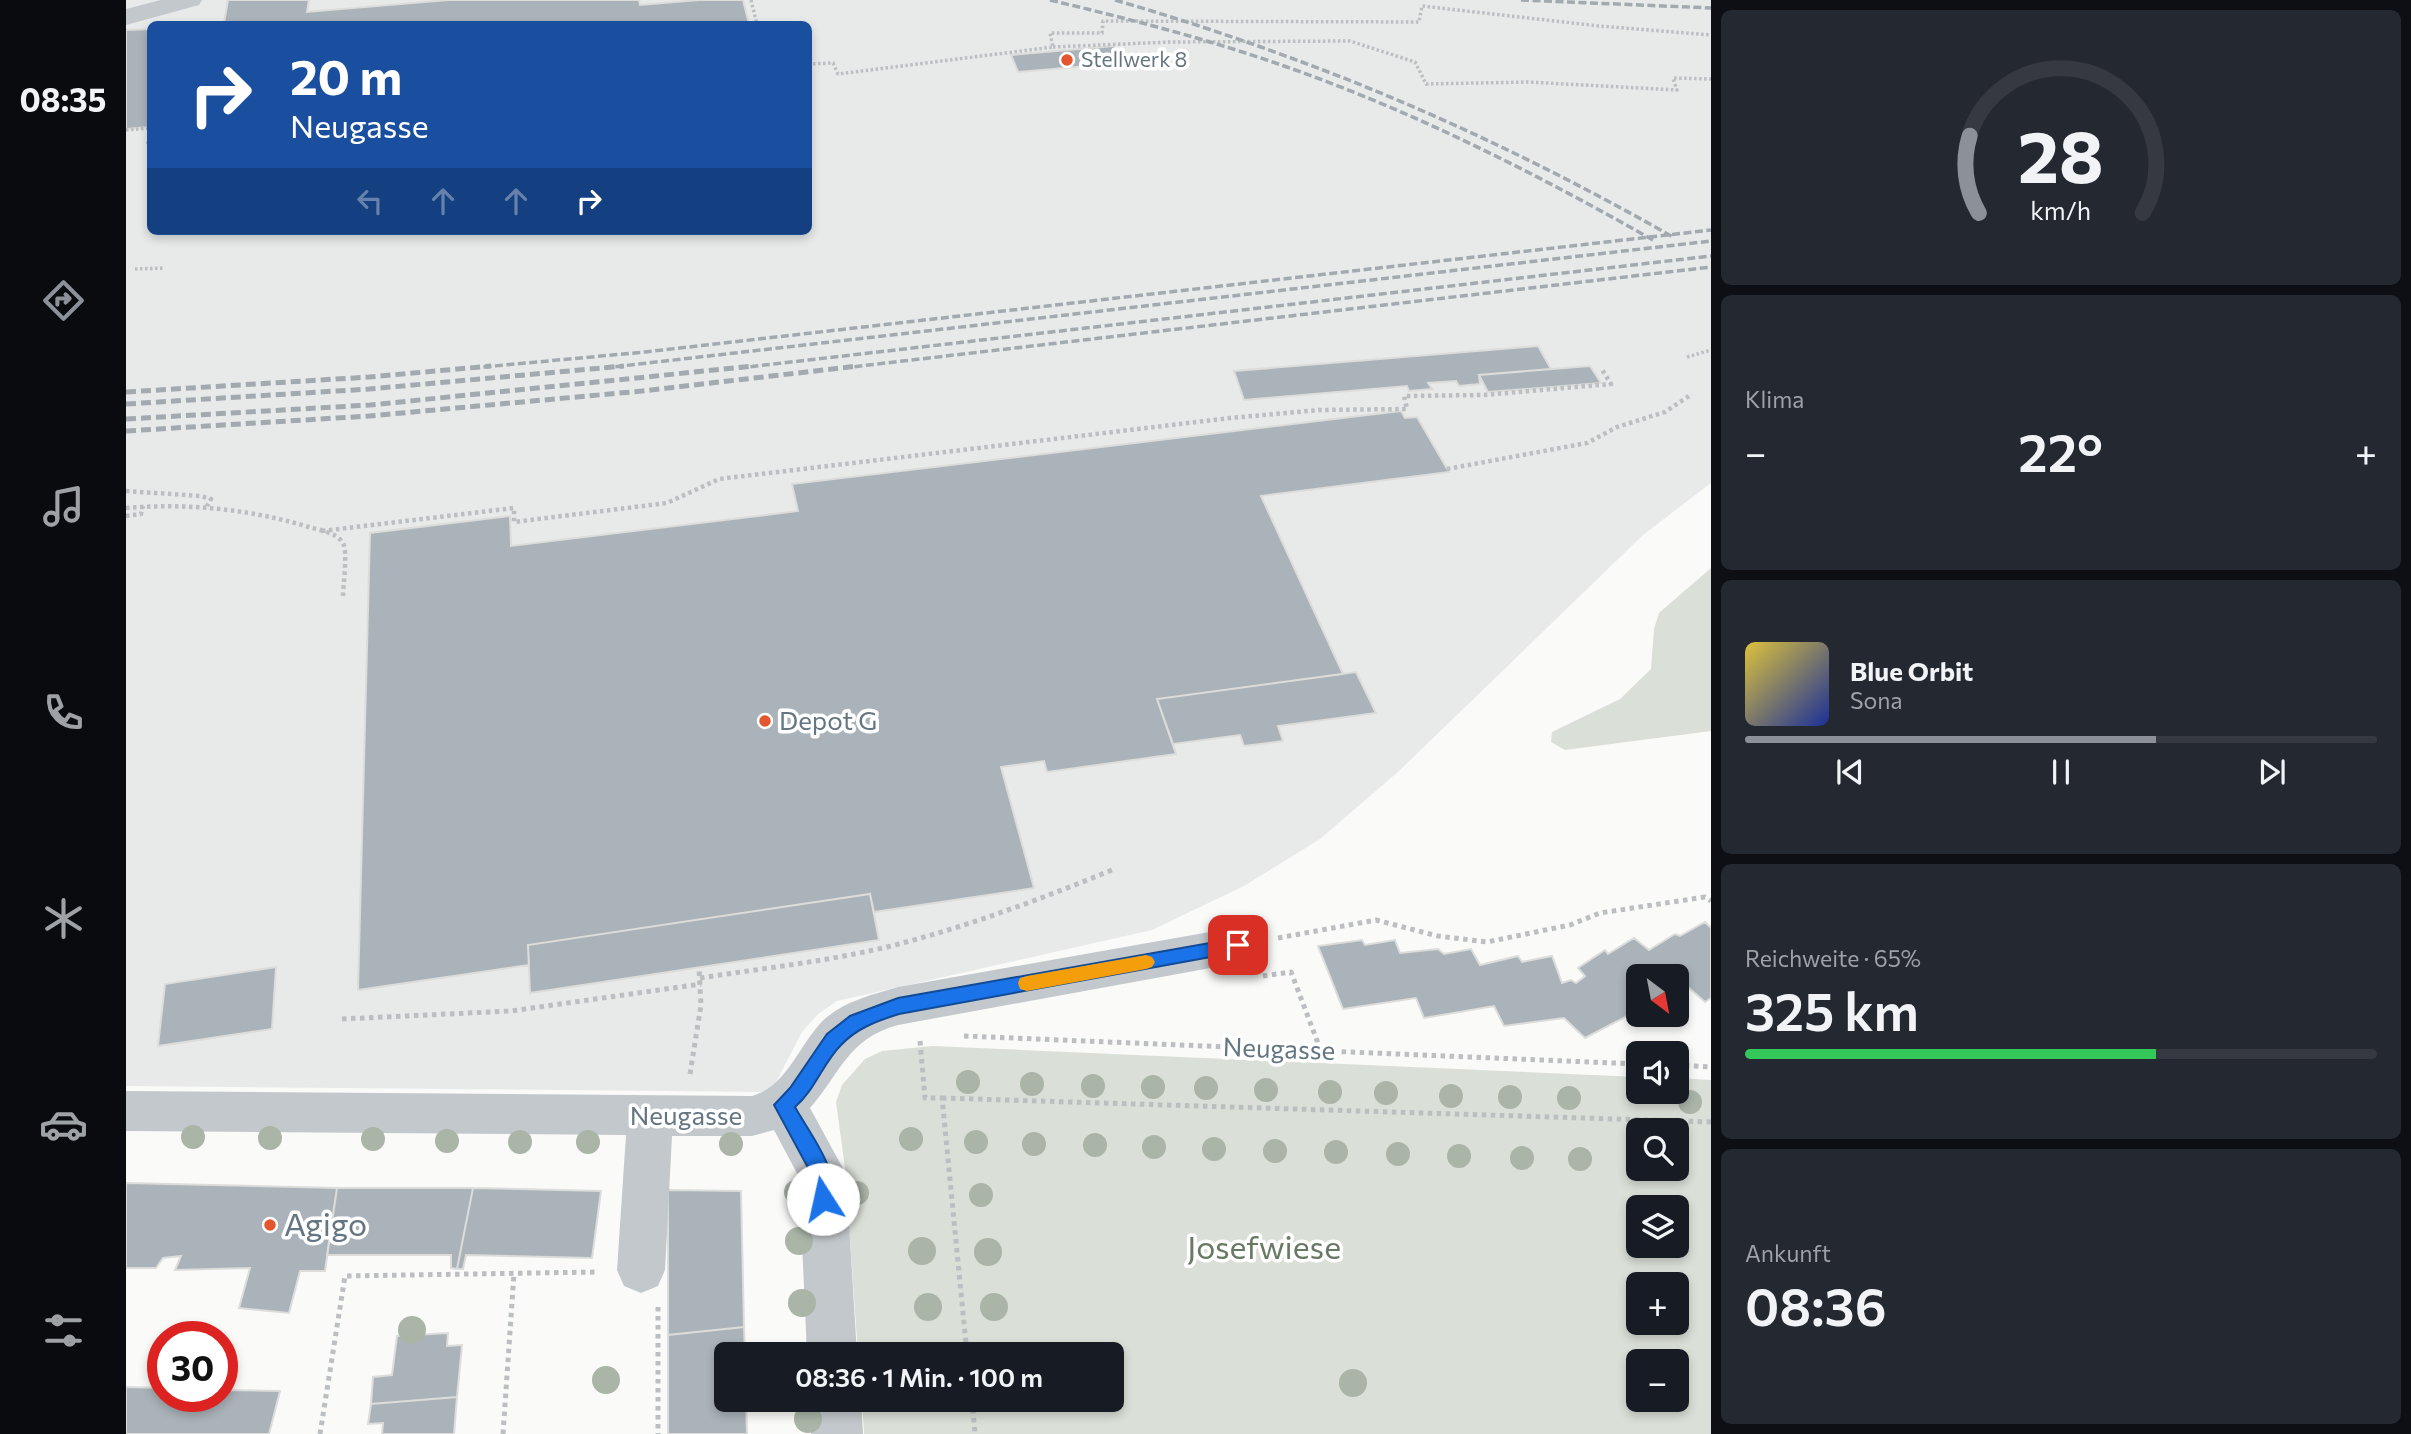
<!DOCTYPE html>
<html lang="de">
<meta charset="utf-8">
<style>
:root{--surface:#171b24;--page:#242831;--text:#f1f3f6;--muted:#9ea1a6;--line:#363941;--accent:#8c9099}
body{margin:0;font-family:Commissioner,sans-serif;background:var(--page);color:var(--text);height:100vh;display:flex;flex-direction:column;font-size:26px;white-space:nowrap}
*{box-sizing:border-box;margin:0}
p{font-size:23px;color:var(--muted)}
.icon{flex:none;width:38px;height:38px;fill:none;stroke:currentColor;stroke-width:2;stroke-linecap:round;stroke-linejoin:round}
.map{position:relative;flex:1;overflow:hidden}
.panel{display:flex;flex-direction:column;gap:10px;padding:10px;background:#0d0f14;width:700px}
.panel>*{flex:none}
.banner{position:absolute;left:21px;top:21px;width:665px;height:214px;border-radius:10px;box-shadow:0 4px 10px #0003;background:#1a4fa0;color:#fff;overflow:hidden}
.needle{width:46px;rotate:148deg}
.fabs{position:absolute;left:1500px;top:964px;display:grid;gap:14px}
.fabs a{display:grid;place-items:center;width:63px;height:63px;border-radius:10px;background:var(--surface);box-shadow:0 4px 10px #0003;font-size:35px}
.speed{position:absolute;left:21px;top:1321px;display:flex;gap:14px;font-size:35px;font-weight:700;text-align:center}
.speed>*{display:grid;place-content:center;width:91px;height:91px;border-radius:50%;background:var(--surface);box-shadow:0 4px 10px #0003;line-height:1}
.speed .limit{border:10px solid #d22;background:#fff;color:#111}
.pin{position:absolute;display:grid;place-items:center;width:60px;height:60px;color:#fff;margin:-30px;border-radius:14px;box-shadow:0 4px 10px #0006}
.me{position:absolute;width:77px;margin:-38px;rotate:350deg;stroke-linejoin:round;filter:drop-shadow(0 0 5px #0008)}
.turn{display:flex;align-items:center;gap:24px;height:147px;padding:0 28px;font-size:32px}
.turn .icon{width:91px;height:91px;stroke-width:2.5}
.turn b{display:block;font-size:49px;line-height:60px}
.lanes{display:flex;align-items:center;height:66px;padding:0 28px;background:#0003;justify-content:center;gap:35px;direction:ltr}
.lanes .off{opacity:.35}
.big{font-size:52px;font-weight:600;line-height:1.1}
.panel .widget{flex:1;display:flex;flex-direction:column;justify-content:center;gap:10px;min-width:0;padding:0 24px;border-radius:10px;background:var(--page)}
.panel .dial{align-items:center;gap:0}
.dial svg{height:182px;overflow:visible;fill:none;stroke:var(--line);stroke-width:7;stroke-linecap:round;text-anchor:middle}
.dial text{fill:var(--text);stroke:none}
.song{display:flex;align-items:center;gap:21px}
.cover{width:84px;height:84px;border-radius:10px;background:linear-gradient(135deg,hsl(50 70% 55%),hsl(230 70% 35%))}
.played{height:7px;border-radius:4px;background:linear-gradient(90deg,var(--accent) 65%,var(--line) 65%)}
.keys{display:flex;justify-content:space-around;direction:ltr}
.heat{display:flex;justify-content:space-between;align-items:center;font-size:38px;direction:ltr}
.charge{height:10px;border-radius:5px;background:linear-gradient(90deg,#34c759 65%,var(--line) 0)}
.trip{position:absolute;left:588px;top:1342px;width:410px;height:70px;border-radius:10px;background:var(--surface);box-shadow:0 4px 10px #0003;font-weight:600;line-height:70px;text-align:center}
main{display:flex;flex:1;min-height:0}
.tabs{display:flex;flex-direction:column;width:126px;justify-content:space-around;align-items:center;background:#090b0e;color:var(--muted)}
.tabs .icon{width:49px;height:49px}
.tabs .on{color:var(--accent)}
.tabs b{font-size:32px;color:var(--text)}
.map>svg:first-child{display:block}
.built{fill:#e8e9e9;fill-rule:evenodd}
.green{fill:#dadfd7;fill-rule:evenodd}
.building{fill:#aab3b9;stroke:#dcdcda;stroke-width:2}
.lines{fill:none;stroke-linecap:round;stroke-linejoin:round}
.path-far2{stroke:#bbbfc2;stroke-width:3.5;stroke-dasharray:2.5 2.5;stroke-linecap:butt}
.path-far1{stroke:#bbbfc2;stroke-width:4.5;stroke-dasharray:3.5 3.5;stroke-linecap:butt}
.path{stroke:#bbbfc2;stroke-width:5;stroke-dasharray:4.5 4.5;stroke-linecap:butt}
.minor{fill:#c3c8cc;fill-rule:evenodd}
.rail-far1{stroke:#a2aab0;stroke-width:3.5;stroke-dasharray:8 3.5;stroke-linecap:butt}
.rail{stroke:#a2aab0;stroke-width:5;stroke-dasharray:10 5;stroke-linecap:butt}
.tree{fill:#aab4a7}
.route{fill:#1a73e8;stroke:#114b97;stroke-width:2}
.slow{fill:#f59e0b}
.poi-dot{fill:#e4572e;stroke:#fff;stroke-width:2.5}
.labels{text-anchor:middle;stroke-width:7;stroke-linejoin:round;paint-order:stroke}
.far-poi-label{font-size:21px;fill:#657683;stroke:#fff;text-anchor:start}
.poi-label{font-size:26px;fill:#657683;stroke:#fff;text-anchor:start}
.street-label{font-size:26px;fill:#657683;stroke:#fff}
.near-poi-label{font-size:32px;fill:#657683;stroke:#fff;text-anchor:start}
.near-park-label{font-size:32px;fill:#687a64;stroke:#fff}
</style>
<main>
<nav class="tabs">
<b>08:35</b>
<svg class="icon on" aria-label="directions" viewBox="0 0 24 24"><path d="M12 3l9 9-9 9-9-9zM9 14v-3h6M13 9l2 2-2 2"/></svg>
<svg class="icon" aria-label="music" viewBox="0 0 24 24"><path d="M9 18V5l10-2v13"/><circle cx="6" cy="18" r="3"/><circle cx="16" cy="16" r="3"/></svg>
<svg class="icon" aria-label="phone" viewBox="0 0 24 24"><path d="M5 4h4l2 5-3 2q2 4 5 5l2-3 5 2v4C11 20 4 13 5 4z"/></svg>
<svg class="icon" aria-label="climate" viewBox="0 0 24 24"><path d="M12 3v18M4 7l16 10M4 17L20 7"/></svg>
<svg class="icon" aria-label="car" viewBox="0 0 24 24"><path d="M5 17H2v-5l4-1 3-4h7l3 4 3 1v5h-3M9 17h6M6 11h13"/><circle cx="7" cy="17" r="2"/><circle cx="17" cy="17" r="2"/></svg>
<svg class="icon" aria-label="filters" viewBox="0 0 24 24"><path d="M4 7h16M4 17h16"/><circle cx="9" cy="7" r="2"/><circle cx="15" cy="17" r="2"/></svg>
</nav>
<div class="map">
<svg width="1585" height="1434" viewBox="0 0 1585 1434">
<rect width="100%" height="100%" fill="#fafaf8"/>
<path class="built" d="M0,0h1585v483l-68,52 -244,236 -79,68 -76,47 -92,44 -315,71 -19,13 -16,18 -31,60 -645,-6zM24,24h658v207h-658z"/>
<path class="green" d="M1585,568v163l-146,19 -14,-8 1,-10 68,-33 31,-30 3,-40 5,-16z
M806,1046l706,31v15h38l1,-14 34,2v354h-847l-2,-34h249v-46h-253l-13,-186 -9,-66 6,-17 23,-26 17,-8zM1512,1130h38v39h-38zM1512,1208h38v38h-38zM1512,1284h38v39h-38zM1512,1362h38v38h-38z"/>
<path class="building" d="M102,0h81l-2,12 141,-12h191l1,5 59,-5h44l6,24h-549l24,-1z
M24,29v98l-24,2v-99z
M988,46l8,17 -104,9 -7,-17z
M1412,346l13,23 -72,6 1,9 -21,2 -3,-5 -28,2 4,6 -23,2 -2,-5 -163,14 -10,-29z
M1464,366l11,17 -113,9 -9,-17z
M1275,411l4,7 12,-1 32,55 -188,24 82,178 -186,25 19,55 -129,18 -3,-11 -43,6 33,121 -160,24 -4,-18 -342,51 1,20 -171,25 12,-457 140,-17 1,30 287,-35 -6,-27z
M1230,672l20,41 -98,13 5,15 -39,5 -4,-11 -67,9 -16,-45z
M744,894l9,46 -349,53 -2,-48z
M1579,922l6,6v70l-6,4 -16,-14 -13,8v-20h-38v39h9l-12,8 -8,-7 -42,22 -21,-20 -60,8 -10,-20 -70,12 -8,-20 -73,11 -25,-63 44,-6 3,5 30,-5 5,13 38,-4 6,5 27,-5 9,16 38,-9 4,6 30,-6 10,27 9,-3 5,3 9,-7 -7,-8 27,-18 3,4 26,-16 15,12 26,-16 5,2z
M150,967l-4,62 -114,17 7,-62z
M0,1183l211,5 -12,83h-25l-11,42 -50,-5 11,-40 -75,2 6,-14 -18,2 -7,10h-30z
M211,1188h136l-16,81 -6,-1v-13h-124z
M347,1188l128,3 -9,67 -126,-3 -3,14h-6z
M542,1190l73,1 3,136 -76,8z
M618,1327l1,27h-19v46h20l1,34h-79v-99z
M322,1333l-1,13 15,-1 -5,52 -86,7 2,-27 19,-2 5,-39z
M0,1387l37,1v8h59v-6l58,1 -11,43h-143z
M331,1397l-3,37h-72l1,-11 -15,1 3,-20z"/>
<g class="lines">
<path class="path-far2" d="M625,0l6,24
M927,47l117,-5 180,-1 65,21 11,22 102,-2 149,8 -4,-12 38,1
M682,64l25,-1 5,11 215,-27 -3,-14h52l1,-12 316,1 3,-16 177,20 112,9
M0,130l24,-2
M21,144l3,-4
M9,269l29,-1
M1561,357l24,-7"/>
<path class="path-far1" d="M1321,469l140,-26 30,-16 48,-15 27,-18
M0,491l74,5 11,3 -4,7
M0,508c62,-5 123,1 183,19 11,3 28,6 34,16 5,9 0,42 0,54
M0,516l15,-2 2,-8
M196,531l192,-23v14l153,-19 52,-24 511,-61 89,-8 88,-1 -3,-13 80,-1 127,-11 -10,-16"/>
<path class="path" d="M1152,938l98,-18 62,16 49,6 83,-17 30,-12 105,-16 6,4
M1137,976l28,-4 30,79
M574,978c65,-10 131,-17 195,-33 74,-19 146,-46 217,-75
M216,1019l169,-8 190,-27
M838,1036l674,28
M794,1041l5,57h17l25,256
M1550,1065l35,2
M564,1074l11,-69 -2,-37
M816,1098l769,24
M532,1307v127
M846,1400l3,34
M194,1434l25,-158 253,-4
M377,1434l11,-161"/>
<path class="minor" d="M35,0h41l-3,5 -73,20v-16z
M1112,927l15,5 6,13 -6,13 -15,5 -340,62c-51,14 -57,48 -88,83l36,66 11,180h-50l-8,-177 -25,-47 -22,6h-80l-7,134 -7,16 -17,7 -17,-7 -7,-16 9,-135 -500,-4v-40l626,5c37,-10 48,-56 75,-79 19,-16 47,-23 71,-30z
M683,1400h52l2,34h-52z"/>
<path class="rail-far1" d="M924,0c79,19 158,39 234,66 129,45 251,107 369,174
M989,0c202,59 375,133 558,237
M1395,0l190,8
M346,368l173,-16 1066,-122
M478,368l1107,-127
M613,368l972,-112
M717,368l868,-101"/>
<path class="rail" d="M0,392l243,-15 122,-11
M0,404l243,-15 255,-23
M0,419l244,-14 384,-39
M0,431l243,-15 273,-25 216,-25"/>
</g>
<g class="tree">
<circle cx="842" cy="1082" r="12"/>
<circle cx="906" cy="1084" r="12"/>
<circle cx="967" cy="1086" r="12"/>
<circle cx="1027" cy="1087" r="12"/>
<circle cx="1080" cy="1088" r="12"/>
<circle cx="1140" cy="1090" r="12"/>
<circle cx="1204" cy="1092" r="12"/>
<circle cx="1260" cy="1093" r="12"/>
<circle cx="1325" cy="1096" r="12"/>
<circle cx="1384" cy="1097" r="12"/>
<circle cx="1443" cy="1098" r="12"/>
<circle cx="1564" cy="1102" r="12"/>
<circle cx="67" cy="1137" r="12"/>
<circle cx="144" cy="1138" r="12"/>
<circle cx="247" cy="1139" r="12"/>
<circle cx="785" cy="1139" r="12"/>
<circle cx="321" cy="1141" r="12"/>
<circle cx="394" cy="1142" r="12"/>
<circle cx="462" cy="1142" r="12"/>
<circle cx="850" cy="1142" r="12"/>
<circle cx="605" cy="1144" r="12"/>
<circle cx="908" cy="1144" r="12"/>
<circle cx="969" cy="1145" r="12"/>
<circle cx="1028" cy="1147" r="12"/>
<circle cx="1088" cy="1149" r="12"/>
<circle cx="1149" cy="1151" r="12"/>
<circle cx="1210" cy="1152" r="12"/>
<circle cx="1272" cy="1154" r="12"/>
<circle cx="1333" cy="1156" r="12"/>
<circle cx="1396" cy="1158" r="12"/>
<circle cx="1454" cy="1159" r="12"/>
<circle cx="670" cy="1192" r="12"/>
<circle cx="731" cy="1193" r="12"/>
<circle cx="855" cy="1195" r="12"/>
<circle cx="673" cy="1241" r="14"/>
<circle cx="796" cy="1251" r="14"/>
<circle cx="862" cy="1252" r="14"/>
<circle cx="676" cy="1303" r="14"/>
<circle cx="802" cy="1307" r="14"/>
<circle cx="868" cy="1307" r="14"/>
<circle cx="286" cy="1330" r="14"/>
<circle cx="480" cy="1380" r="14"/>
<circle cx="1227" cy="1383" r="14"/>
<circle cx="682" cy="1419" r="14"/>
</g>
<path class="route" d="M1112,938l7,2 2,5 -2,5 -7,2 -339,62c-22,7 -42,14 -58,31 -18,18 -26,45 -46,62 14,26 49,68 35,99l-7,2 -7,-2 -4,-31 -38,-70 16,-17 37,-54 23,-18 48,-18z"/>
<path class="slow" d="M1020,955l6,2 3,5 -3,5 -6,2 -119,22 -7,-2 -2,-6 2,-5 7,-2z"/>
<g class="poi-dot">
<circle cx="941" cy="60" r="7"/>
<circle cx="639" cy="721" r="7"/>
<circle cx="144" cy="1225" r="7"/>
</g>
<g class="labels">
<g class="far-poi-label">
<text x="955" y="67">Stellwerk 8</text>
</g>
<g class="poi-label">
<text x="653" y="730">Depot G</text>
</g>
<g class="street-label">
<text transform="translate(1153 1049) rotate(2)" y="9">Neugasse</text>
<text x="560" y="1125">Neugasse</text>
</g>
<g class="near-poi-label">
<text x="158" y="1236">Agigo</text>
</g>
<g class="near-park-label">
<text x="1138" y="1259">Josefwiese</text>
</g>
</g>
</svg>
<div class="fabs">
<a><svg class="needle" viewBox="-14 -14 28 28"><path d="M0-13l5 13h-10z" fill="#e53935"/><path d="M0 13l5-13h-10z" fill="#9ea1a6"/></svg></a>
<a><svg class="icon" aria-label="sound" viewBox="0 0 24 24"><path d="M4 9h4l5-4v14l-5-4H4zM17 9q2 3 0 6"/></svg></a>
<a><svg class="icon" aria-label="search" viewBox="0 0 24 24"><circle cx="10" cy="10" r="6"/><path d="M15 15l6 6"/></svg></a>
<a><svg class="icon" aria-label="layers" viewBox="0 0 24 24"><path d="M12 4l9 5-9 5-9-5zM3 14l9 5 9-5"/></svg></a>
<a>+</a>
<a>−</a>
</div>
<div class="speed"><div class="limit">30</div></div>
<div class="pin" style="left:1112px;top:945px;background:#d93025"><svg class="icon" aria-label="arrive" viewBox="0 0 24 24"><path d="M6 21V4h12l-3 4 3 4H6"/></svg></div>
<svg class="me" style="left:697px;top:1199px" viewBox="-20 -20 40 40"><circle r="19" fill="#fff"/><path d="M0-13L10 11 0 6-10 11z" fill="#1a73e8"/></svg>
<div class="trip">08:36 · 1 Min. · 100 m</div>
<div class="banner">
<div class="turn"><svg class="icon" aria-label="right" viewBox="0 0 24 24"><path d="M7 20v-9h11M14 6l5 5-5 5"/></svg><div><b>20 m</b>Neugasse</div></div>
<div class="lanes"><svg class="icon off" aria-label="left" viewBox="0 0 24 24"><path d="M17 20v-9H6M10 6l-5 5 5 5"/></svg><svg class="icon off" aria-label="ahead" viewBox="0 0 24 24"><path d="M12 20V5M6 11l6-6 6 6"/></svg><svg class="icon off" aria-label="ahead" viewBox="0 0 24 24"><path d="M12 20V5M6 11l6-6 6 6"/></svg><svg class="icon" aria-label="right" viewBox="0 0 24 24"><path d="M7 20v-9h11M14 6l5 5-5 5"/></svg></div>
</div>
</div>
<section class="panel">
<div class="widget dial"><svg viewBox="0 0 100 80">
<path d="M14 69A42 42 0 1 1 86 69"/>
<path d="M14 69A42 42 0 0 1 10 35" stroke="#8c9099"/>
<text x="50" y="56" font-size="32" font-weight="700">28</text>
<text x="50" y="72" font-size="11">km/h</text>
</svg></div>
<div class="widget"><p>Klima</p>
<div class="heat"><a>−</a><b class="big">22°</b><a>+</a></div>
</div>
<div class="widget">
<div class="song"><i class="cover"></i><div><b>Blue Orbit</b><p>Sona</p></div></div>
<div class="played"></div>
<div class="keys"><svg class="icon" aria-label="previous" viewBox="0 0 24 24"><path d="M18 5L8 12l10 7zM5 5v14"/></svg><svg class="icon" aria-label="pause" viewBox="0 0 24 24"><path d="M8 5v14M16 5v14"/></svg><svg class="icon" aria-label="next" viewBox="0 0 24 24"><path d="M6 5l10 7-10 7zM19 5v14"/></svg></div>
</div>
<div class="widget"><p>Reichweite · 65%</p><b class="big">325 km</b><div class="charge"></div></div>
<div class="widget"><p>Ankunft</p><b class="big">08:36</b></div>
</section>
</main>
